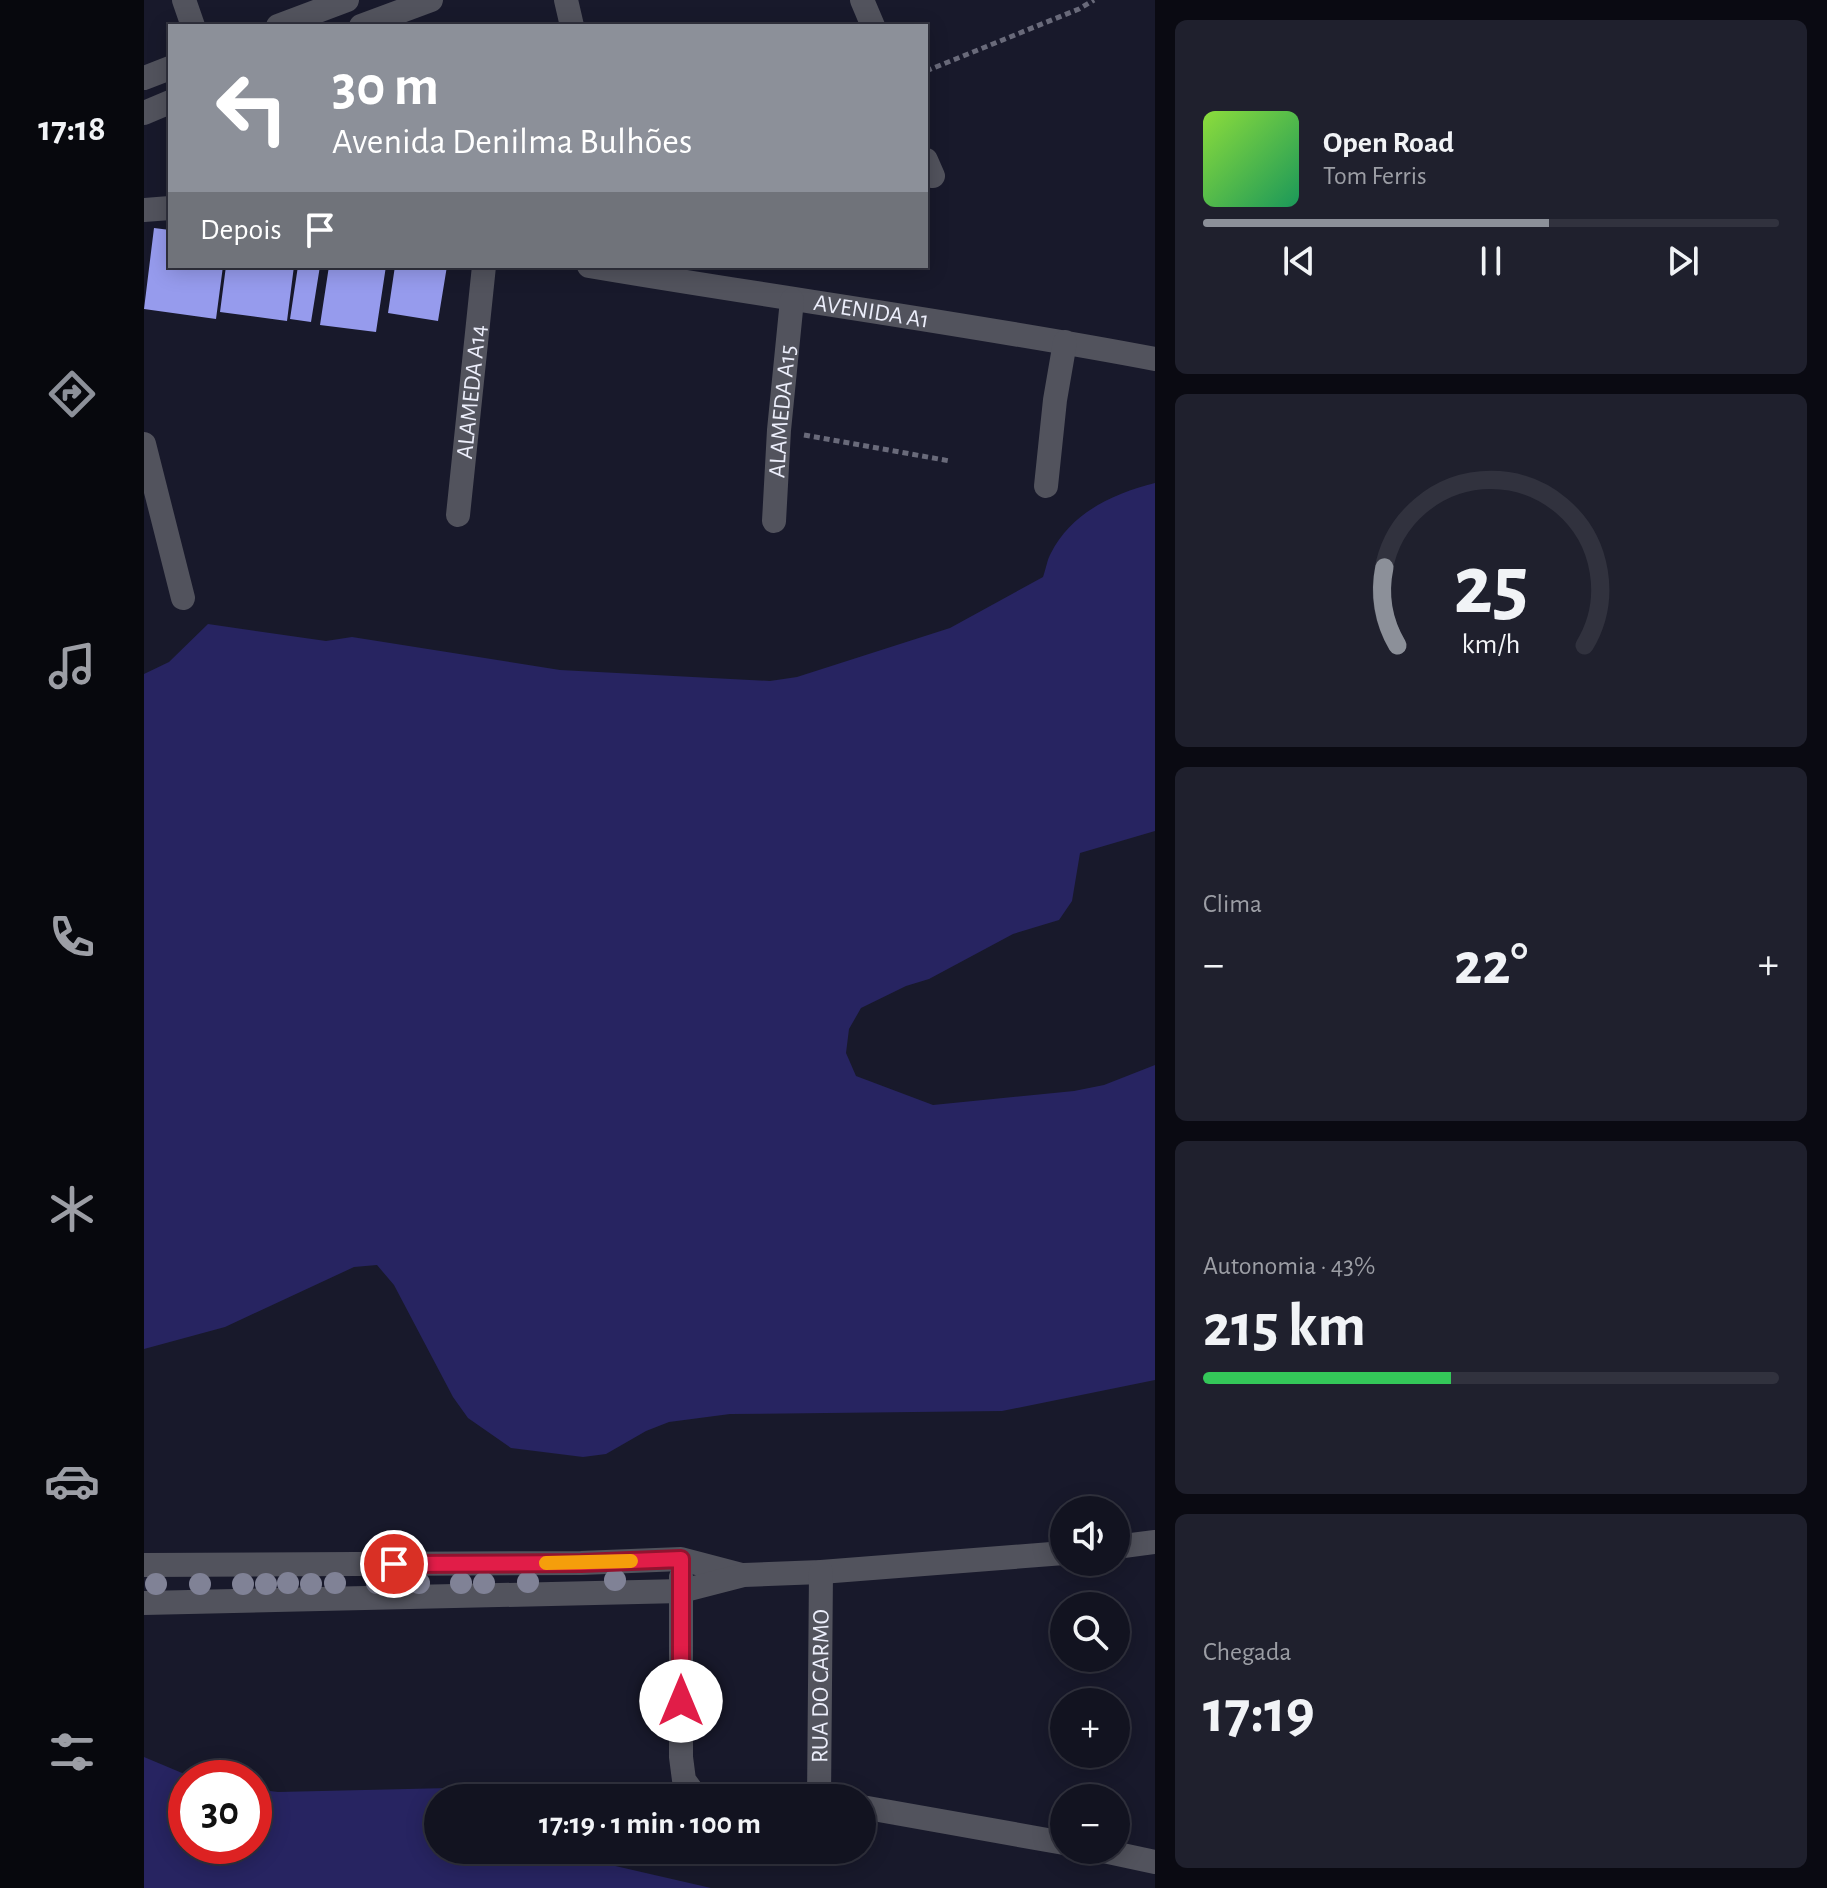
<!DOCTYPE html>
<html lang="pt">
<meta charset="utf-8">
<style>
:root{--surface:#121320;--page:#1f202d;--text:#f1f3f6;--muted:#9c9ea5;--line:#31323e;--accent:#8c9099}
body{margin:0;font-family:"Alegreya Sans",sans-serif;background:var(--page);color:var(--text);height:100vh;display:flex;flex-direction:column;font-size:30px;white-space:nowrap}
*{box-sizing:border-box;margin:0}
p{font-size:26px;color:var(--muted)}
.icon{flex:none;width:44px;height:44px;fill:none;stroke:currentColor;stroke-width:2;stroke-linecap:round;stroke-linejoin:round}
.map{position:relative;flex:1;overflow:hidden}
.side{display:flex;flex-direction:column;gap:20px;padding:20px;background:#0a0a12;width:672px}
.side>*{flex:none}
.top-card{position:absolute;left:24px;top:24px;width:760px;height:244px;border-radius:0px;box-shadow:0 4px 20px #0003,0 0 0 2px var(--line);background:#8c9099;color:#fff;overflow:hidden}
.tools{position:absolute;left:906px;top:1496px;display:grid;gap:16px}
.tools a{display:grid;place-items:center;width:80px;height:80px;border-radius:50%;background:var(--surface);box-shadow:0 4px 20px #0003,0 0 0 2px var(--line);font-size:40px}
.speed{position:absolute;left:24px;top:1760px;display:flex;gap:16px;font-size:40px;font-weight:700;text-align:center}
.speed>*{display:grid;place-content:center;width:104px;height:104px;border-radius:50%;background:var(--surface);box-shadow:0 4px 20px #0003,0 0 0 2px var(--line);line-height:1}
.speed .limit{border:12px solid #d22;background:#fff;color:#111}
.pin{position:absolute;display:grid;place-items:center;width:68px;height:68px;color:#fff;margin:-34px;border:4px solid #fff;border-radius:50%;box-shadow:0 2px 8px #0007}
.me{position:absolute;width:88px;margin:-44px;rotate:0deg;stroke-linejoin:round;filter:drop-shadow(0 0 6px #0008)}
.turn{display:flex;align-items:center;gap:28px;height:168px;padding:0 32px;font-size:36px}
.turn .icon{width:104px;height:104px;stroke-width:2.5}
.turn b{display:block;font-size:56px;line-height:68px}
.then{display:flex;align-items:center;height:76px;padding:0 32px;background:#0003;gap:16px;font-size:30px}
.big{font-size:60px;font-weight:600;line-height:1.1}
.side .tile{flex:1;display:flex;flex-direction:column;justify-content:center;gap:12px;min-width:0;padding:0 28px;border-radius:12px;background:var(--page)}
.side .dial{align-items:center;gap:0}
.dial svg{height:208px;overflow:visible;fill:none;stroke:var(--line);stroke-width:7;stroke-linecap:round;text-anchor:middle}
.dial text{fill:var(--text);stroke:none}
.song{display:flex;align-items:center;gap:24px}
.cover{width:96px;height:96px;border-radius:12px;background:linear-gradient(135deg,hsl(90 70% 55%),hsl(150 70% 35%))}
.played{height:8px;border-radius:4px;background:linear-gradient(90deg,var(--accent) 60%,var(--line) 60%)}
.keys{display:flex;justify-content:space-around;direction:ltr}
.heat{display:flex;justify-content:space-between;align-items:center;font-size:44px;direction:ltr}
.charge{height:12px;border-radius:6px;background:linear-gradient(90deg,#34c759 43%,var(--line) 0)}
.trip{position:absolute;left:280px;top:1784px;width:452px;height:80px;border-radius:40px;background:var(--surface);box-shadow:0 4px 20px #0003,0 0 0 2px var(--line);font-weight:600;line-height:80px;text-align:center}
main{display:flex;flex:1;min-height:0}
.tabs{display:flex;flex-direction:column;width:144px;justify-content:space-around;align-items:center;background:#07080d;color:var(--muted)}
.tabs .icon{width:56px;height:56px}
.tabs .current{color:var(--accent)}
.tabs b{font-size:36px;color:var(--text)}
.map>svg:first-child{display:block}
.green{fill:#272461}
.building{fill:#969bed}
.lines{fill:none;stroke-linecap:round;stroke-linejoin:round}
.path{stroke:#696a7a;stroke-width:5;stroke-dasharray:6 4;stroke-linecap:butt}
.minor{stroke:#52535d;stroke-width:24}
.tree{fill:#808296}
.route-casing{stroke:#92132f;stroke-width:20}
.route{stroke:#e11d48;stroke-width:14}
.slow{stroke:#f59e0b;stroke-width:14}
.labels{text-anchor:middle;stroke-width:8;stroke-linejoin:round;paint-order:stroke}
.street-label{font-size:24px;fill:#eceefb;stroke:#18192b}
</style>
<main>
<nav class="tabs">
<b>17:18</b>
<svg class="icon current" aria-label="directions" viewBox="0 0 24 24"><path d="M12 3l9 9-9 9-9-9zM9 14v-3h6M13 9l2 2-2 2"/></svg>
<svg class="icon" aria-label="music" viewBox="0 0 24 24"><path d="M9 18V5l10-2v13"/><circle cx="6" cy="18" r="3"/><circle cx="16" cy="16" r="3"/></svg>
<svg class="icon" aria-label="phone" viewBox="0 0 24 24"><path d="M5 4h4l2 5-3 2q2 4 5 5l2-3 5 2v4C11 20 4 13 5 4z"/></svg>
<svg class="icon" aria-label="climate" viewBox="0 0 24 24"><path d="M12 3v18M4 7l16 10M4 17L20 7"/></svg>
<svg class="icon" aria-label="car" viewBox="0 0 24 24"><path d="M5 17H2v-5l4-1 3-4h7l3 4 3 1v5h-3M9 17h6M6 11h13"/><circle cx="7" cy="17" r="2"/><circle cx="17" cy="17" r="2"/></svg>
<svg class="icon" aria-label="filters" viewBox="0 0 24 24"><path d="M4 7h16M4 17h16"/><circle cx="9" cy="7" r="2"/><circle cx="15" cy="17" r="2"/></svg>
</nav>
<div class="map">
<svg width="1011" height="1888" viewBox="0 0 1011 1888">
<rect width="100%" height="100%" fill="#18192b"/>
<path class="green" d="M1011,483v348l-75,22 -8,48 -13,19 -46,14 -84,45 -23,7 -45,22 -12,21 -3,24 10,23 77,29 141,-14 30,-6 51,-20v315l-153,31 -272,3 -61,8 -23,9 -40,23 -23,3 -72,-9 -43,-30 -15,-21 -59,-112 -17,-20 -23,2 -129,60 -81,22v-675l25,-12 39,-38 118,17 26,-4 208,33 210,11 27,-4 153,-49 93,-51c3,-8 4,-17 8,-24 20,-40 63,-60 104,-70z
M0,1757l50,21h-8v68h68v-57l24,3 215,-5 22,11h-77v52h153l20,15 100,23h-567z"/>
<path class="building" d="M10,228l16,2v36h53l-7,53 -72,-10z
M82,266h68l-7,55 -67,-9z
M154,266h22l-9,56 -21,-3z
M185,266h57l-10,66 -56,-7z
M251,266h52l-9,55 -50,-8z"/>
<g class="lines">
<path class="path" d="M782,71l153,-62 15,-9
M660,435l146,26"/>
<g class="minor">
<path d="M40,0l9,26"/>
<path d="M422,0l6,26"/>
<path d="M718,0l11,26"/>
<path d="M134,26l69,-26"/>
<path d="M217,26l70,-26"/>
<path d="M0,78l26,-10"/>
<path d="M0,113l26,-11"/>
<path d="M782,160l7,16"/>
<path d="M0,210l26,-2"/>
<path id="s1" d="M445,266c188,32 378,57 566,93"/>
<path d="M0,444l39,154"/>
<path d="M902,486l9,-86 10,-58"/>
<path id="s2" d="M314,515l26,-249"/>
<path id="s3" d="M630,521l5,-91 13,-130"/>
<path d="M972,1547l39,-5"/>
<path d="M0,1565l437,-2 100,-4 61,16"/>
<path d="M537,1577v180l3,23 13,18"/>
<path d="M0,1603l538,-12 62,-16 77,-3 243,-19"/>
<path id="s4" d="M675,1798l2,-226"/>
<path d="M718,1807l202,36"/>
<path d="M955,1850l56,12"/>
</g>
</g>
<g class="tree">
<circle cx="471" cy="1580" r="11"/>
<circle cx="384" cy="1582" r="11"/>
<circle cx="144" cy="1583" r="11"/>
<circle cx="191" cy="1583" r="11"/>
<circle cx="233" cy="1583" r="11"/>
<circle cx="275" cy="1583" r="11"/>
<circle cx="317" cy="1583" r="11"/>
<circle cx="340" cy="1583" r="11"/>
<circle cx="12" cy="1584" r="11"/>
<circle cx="56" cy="1584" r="11"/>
<circle cx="99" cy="1584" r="11"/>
<circle cx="122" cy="1584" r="11"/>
<circle cx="167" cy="1584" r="11"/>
</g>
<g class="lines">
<g class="route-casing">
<path id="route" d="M250,1564l187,-1 100,-4v142"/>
</g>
<use href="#route" class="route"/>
<path class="slow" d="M402,1563l85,-2"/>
</g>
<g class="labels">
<g class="street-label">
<text dy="8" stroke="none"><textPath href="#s1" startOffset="286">AVENIDA A1</textPath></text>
<text dy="8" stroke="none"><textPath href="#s2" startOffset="124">ALAMEDA A14</textPath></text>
<text dy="8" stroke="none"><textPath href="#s3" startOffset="110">ALAMEDA A15</textPath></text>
<text dy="8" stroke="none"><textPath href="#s4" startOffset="112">RUA DO CARMO</textPath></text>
</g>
</g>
</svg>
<div class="tools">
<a><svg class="icon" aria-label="sound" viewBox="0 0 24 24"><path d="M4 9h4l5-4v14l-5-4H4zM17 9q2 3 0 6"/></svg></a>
<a><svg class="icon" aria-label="search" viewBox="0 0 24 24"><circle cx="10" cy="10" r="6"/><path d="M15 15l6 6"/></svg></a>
<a>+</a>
<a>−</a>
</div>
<div class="speed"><div class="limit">30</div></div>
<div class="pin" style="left:250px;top:1564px;background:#d93025"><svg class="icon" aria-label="arrive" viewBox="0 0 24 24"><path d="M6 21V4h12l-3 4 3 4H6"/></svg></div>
<svg class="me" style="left:537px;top:1701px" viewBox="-20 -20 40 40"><circle r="19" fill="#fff"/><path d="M0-13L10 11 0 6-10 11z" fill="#e11d48"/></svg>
<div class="trip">17:19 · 1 min · 100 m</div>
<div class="top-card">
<div class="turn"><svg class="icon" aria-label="left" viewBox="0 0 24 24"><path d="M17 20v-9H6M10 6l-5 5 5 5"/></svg><div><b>30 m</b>Avenida Denilma Bulhões</div></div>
<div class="then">Depois<svg class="icon" aria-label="arrive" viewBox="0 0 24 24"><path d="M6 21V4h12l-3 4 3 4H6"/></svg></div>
</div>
</div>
<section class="side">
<div class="tile">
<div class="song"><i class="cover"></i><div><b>Open Road</b><p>Tom Ferris</p></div></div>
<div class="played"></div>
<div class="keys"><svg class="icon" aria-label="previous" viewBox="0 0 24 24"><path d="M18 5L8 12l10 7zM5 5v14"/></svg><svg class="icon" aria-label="pause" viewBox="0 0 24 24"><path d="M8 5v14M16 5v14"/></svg><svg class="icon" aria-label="next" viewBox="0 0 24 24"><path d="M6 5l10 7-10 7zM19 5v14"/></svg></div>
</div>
<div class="tile dial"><svg viewBox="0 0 100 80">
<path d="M14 69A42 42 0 1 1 86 69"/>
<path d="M14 69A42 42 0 0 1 9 39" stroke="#8c9099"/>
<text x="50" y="56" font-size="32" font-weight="700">25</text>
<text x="50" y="72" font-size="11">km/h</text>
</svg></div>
<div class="tile"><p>Clima</p>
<div class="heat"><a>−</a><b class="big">22°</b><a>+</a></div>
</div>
<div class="tile"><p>Autonomia · 43%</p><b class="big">215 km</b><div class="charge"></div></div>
<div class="tile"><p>Chegada</p><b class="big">17:19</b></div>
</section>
</main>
